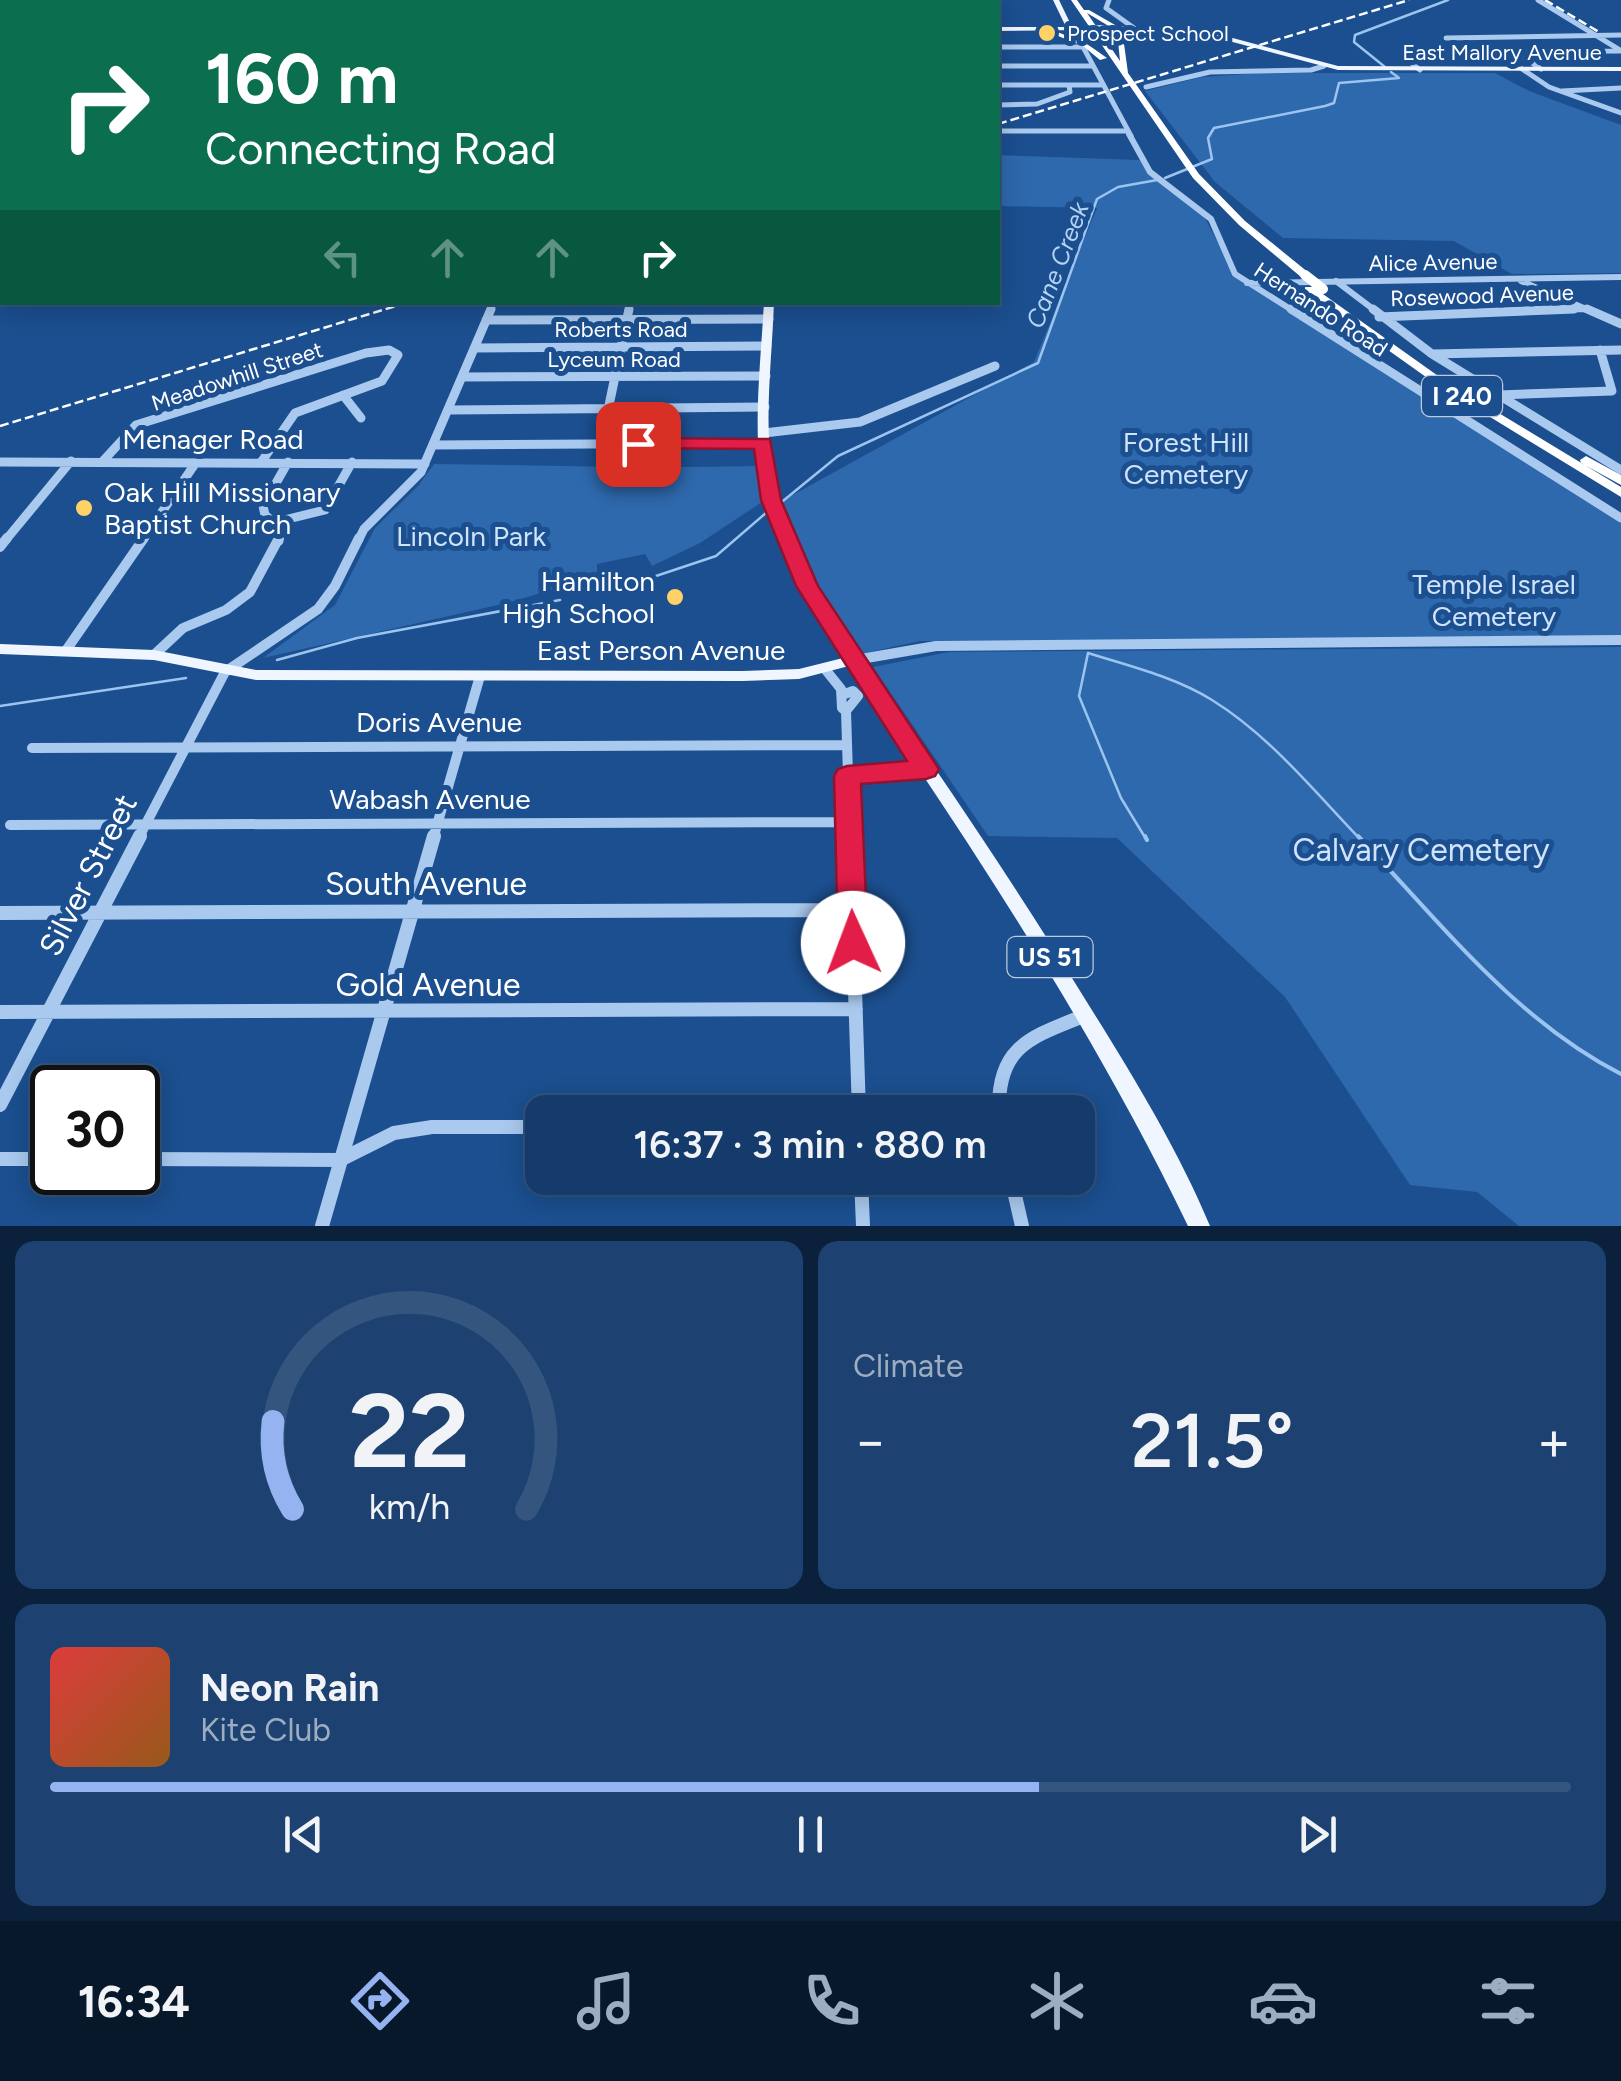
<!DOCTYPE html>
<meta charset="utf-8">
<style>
:root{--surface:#143b6b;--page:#1d4271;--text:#f1f3f6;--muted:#9dadc1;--line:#33557e;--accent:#95b2f1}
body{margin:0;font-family:Figtree,sans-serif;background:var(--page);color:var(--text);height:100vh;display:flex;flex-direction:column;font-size:38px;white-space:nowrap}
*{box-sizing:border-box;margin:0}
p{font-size:32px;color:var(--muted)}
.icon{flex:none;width:55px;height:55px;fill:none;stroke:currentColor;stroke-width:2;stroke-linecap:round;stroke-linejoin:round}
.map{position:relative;height:1226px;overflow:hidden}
.details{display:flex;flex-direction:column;gap:15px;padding:15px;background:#0b203b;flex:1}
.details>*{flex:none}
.top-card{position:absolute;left:0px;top:0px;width:1000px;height:305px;box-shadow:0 5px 25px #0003,0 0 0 2px var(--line);background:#0b6e4f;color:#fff;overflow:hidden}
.speed{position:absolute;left:30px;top:1065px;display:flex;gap:20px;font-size:50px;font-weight:700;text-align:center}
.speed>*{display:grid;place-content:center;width:130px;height:130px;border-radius:50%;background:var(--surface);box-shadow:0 5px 25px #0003,0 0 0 2px var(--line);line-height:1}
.speed .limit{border:5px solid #111;border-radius:15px;background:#fff;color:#111}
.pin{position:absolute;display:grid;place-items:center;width:85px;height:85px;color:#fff;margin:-42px;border-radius:20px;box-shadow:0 5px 15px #0006}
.me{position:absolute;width:110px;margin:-55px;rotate:358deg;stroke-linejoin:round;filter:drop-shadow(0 0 8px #0008)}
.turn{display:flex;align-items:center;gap:35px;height:210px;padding:0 40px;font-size:45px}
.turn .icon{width:130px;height:130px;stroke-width:2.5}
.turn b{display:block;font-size:70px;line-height:85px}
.lanes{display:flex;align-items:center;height:95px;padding:0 40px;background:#0003;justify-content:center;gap:50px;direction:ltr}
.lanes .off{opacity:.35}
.big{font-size:75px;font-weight:600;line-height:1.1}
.details .widget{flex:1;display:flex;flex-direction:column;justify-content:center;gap:15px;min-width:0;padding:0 35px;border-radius:20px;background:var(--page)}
.details .dial{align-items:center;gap:0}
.dial svg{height:260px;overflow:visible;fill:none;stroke:var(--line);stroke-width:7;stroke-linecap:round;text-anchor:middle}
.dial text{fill:var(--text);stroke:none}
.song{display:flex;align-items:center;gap:30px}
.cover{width:120px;height:120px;border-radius:15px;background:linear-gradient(135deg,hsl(0 70% 55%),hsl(30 70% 35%))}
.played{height:10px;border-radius:5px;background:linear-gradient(90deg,var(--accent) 65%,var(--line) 65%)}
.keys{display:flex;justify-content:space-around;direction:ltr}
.heat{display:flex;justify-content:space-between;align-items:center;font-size:55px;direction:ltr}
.details .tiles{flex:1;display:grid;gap:15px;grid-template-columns:1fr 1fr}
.widget:last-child{grid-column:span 2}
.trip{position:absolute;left:525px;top:1095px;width:570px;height:100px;border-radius:20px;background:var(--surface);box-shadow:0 5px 25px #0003,0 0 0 2px var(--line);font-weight:600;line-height:100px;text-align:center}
.tabs{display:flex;height:160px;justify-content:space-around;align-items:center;background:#08182b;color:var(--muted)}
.tabs .icon{width:70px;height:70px}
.tabs .selected{color:var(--accent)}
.tabs b{font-size:45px;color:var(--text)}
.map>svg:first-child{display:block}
.green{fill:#2e69ad}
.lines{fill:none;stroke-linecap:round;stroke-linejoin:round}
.stream-far1{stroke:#9cc4f0;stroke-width:2.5}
.stream{stroke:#9cc4f0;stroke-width:4}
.minor-far4{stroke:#a9c9ee;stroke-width:5}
.minor-far3{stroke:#a9c9ee;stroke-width:6}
.minor-far2{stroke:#a9c9ee;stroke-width:9}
.minor-far1{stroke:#a9c9ee;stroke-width:10}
.minor{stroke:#a9c9ee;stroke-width:14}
.major{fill:#f0f6ff;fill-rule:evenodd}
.highway{fill:#fff;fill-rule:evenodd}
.rail{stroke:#fff;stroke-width:2.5;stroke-dasharray:9 4;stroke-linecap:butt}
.major-bridge{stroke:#f0f6ff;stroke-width:6}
.highway-bridge{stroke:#fff;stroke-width:10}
.route{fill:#e11d48;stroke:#92132f;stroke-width:2.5}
.poi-dot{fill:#ffd166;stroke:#1b4f8f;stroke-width:4}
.labels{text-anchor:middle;stroke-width:10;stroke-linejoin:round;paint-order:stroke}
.far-poi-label{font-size:22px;fill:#fff;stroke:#1b4f8f;text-anchor:start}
.far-street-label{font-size:22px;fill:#fff;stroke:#1b4f8f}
.far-water-label{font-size:25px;font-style:italic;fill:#b5d3f5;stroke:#1b4f8f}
.shield{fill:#1b4f8f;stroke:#bbcadd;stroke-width:2.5}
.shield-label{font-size:25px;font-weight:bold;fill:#fff}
.street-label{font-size:28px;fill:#fff;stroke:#1b4f8f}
.park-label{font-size:28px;fill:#cfe3fa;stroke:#1b4f8f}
.poi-label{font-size:28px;fill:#fff;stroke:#1b4f8f;text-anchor:start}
.near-park-label{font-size:32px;fill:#cfe3fa;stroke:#1b4f8f}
.near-street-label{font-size:32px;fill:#fff;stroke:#1b4f8f}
</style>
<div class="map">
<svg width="1621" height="1226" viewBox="0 0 1621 1226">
<rect width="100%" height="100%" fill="#1b4f8f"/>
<path class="green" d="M1261,73h234l34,18 92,34v148l-109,1 -58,-33 -171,-3 -68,-56 -70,-91 57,-14z
M998,155l142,5 8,14 52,35 37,69 384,242v119l-701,2 -60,13 -30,-45 -50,-107 254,-140 63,-154 -99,-2z
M434,464c108,1 215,5 323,2l5,36 -62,41 -48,23 -7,-12 -48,10v12l-86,26 -248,56 72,-53 40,-77 43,-42z
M1621,647v579h-102l-42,-34 -67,-7 -125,-188 -168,-159 -129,-2 -115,-169 76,-15z"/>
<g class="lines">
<path class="stream-far1" d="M944,2l4,-2
M1385,67l-31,-25 1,-7 93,-35
M1165,178l47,-19 -4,-21 6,-10 111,-22 9,-3 5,-20 60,-5 -8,-6
M778,505l60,-49 200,-93 59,-164 21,-12 39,-7
M635,583l81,-27 51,-44
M277,660l80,-22 203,-38
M0,706l186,-28
M1146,839l-25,-41 -42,-102 9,-43c42,13 87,24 124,47 58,36 102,91 148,139"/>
<path class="stream" d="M1145,836l2,4
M1358,836c81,85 157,184 263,238"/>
<path class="minor-far4" d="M1109,0l-3,8 28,20
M1538,0l82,50
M463,1h67
M41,2l4,-2
M588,2h23
M922,2l4,-2
M1446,38l175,-3
M1082,45l49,91
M998,47h85
M1517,53l24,16
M998,66h94
M1522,69l27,18 72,26
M1420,70l-17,-14 9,-4 209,-1
M998,85h103
M1146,87l64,-15 101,-2 13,-4
M1562,91l59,-3
M998,105l39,-1 33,-12 -1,-7
M1001,131h126"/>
<path class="minor-far3" d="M1129,134l21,38 61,47 24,55 60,38
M1336,281l41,31
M1521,281l72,31
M1247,283l374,-6
M490,312l4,-10
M629,312l2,-10
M1510,312l76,-3"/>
<path class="minor-far2" d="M1291,309l330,209
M1373,309l59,45 189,116
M1587,309l34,15
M1379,317l195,-8
M486,320l283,-1
M475,348l292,-2
M1432,354l189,-4
M463,377l303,-1
M343,395l18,23
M1499,395l113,-4 -12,-41
M450,410l315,-3
M764,433l96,-11 135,-56
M601,444l28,-135
M434,445l329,-2
M103,461l33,-36 230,-72 23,-3 9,5 -16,26 -87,32 -33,48
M0,462l425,2
M276,522l49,-12 27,-48
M5,541l66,-80
M142,541l55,-80
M279,541v-14l-14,-12 -2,-9 25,-44
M358,541l6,-12 57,-57 70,-163"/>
<path class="minor-far1" d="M0,547l7,-9
M67,649l77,-111
M154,655l29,-27 43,-18 24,-18 29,-54
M855,660l81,-14 685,-6
M825,669l16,20 1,19 4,3 4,128
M842,695l11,-4 5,5 -12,15
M32,748l815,-3
M847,776l79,-7
M10,825l840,-3
M138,839l87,-167 93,-63 17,-23 24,-48
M433,839l47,-163"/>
<path class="minor" d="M850,836l9,276
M0,913l852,-3
M0,1012l856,-3
M0,1105l140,-269
M999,1112c-2,-67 33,-75 87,-97
M0,1159h52
M138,1159l202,1 54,-27 38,-6h110
M861,1178l2,48
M1011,1178l11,48
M322,1226l112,-390"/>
<path class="major" d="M790,0h6l-1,2h-6z
M1053,0h6l13,27 6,1v2l-80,1v-4h68z
M0,11h2v4h-2z
M1106,26l93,3 139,37 283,1v4l-283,-1 -139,-37 -95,-4z
M0,228h2v6h-2z
M764,302h10c-2,57 -10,115 -2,171 10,68 46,127 84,183l4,1 1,5c78,110 153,222 224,337 45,72 92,148 125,227h-22c-95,-197 -216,-380 -339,-560l-50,13 -56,2 -487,-1 -102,-20 -154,-6v-10l154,6 102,20 487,1 56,-2 44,-11c-37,-57 -75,-118 -83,-187 -6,-56 1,-113 4,-169z"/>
<path class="highway" d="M1071,0h6l7,10h5l33,19 6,44 71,101 46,47 64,52v4h-8l-62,-52 -46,-47zM1087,13l30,18 3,30z
M1045,27l42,17 20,14 -7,2 -17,-14 -40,-16z
M1305,287h8l128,91 180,109v10l-188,-115 -128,-91z
M1586,456l35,19v10l-40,-22 -1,-3z"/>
<path class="rail" d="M1545,0l54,32
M998,124l411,-124
M0,426l409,-124"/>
<path class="major-bridge" d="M1076,29l30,-1"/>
<path class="highway-bridge" d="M1305,275l18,14"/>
</g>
<path class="route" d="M638,438l132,1 11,61 37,86 121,183 -4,7 -9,3 -65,5 7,159 -4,9 -11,4 -10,-4 -5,-9 -4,-167 4,-7 9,-3 60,-5 -111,-175 -35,-86 -7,-51 -122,-1 -3,-4z"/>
<g class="poi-dot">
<circle cx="1047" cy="33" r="10"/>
<circle cx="84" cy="508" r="10"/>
<circle cx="675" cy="597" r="10"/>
</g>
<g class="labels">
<g class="far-poi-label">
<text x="1067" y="41">Prospect School</text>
</g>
<g class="far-street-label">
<text x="1502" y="60">East Mallory Avenue</text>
<text transform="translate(1433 262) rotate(-1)" y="8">Alice Avenue</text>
<text transform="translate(1482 295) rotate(-2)" y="8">Rosewood Avenue</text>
<text transform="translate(1321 309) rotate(33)" y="8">Hernando Road</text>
<text x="621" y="337">Roberts Road</text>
<text x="614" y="367">Lyceum Road</text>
<text transform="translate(237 376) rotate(-18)" y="8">Meadowhill Street</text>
</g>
<g class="far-water-label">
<text transform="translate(1057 265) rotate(-69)" y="9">Cane Creek</text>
</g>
<g class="shield">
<rect x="1422" y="376" width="80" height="40" rx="8"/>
<rect x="1007.5" y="937" width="85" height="40" rx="8"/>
</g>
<g class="shield-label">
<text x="1462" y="405">I 240</text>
<text x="1050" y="966">US 51</text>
</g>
<g class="street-label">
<text x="213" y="449">Menager Road</text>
<text x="661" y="660">East Person Avenue</text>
<text x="439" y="732">Doris Avenue</text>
<text x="430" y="809">Wabash Avenue</text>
</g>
<g class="park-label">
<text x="1186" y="452">Forest Hill<tspan x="1186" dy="32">Cemetery</tspan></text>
<text x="471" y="546">Lincoln Park</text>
<text x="1494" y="594">Temple Israel<tspan x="1494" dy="32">Cemetery</tspan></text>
</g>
<g class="poi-label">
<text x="104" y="502">Oak Hill Missionary<tspan x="104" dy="32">Baptist Church</tspan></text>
<text x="655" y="591" text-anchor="end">Hamilton<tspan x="655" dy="32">High School</tspan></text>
</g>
<g class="near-park-label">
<text x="1421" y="861">Calvary Cemetery</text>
</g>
<g class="near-street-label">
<text transform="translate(88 875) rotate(-63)" y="11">Silver Street</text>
<text x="426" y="895">South Avenue</text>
<text x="428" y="996">Gold Avenue</text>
</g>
</g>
</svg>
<div class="speed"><div class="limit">30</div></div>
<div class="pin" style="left:638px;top:444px;background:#d93025"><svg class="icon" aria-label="arrive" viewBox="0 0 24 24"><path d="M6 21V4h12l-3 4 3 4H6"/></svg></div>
<svg class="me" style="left:853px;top:943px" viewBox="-20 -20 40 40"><circle r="19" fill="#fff"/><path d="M0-13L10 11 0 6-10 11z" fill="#e11d48"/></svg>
<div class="trip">16:37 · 3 min · 880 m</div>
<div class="top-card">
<div class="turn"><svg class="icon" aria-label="right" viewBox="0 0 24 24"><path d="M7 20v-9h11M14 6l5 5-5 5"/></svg><div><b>160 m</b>Connecting Road</div></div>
<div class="lanes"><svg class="icon off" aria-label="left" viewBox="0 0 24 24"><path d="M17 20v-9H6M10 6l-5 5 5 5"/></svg><svg class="icon off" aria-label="ahead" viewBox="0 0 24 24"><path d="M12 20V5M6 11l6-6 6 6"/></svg><svg class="icon off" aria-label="ahead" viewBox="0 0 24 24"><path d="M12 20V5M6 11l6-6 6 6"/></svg><svg class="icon" aria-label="right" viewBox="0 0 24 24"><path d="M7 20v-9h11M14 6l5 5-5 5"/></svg></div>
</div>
</div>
<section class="details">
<div class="tiles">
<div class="widget dial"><svg viewBox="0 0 100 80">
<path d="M14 69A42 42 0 1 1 86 69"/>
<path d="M14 69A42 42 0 0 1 8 42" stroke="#95b2f1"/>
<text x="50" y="56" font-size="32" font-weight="700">22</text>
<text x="50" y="72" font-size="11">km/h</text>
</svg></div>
<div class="widget"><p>Climate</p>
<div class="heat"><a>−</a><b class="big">21.5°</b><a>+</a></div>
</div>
<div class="widget">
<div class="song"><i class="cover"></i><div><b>Neon Rain</b><p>Kite Club</p></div></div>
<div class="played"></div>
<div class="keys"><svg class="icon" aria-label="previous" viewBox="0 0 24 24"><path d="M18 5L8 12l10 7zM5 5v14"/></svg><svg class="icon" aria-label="pause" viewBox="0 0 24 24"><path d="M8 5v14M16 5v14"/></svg><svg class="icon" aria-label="next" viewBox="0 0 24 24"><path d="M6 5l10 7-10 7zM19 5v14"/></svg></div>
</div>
</div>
</section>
<nav class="tabs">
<b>16:34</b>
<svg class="icon selected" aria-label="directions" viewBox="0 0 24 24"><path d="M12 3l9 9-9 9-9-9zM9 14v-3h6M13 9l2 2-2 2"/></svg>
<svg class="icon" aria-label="music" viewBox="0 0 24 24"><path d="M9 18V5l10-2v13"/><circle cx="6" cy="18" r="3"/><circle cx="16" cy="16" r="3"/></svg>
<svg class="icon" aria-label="phone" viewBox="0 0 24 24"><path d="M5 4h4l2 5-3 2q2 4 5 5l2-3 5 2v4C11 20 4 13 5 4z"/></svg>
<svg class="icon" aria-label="climate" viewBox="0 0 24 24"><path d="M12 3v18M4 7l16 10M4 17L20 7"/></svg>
<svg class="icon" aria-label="car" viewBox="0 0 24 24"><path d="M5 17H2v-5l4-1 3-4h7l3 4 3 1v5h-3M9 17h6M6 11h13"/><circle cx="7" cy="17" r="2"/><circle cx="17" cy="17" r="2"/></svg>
<svg class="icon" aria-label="filters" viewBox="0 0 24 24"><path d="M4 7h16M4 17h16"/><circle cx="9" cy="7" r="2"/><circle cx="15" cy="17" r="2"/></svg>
</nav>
